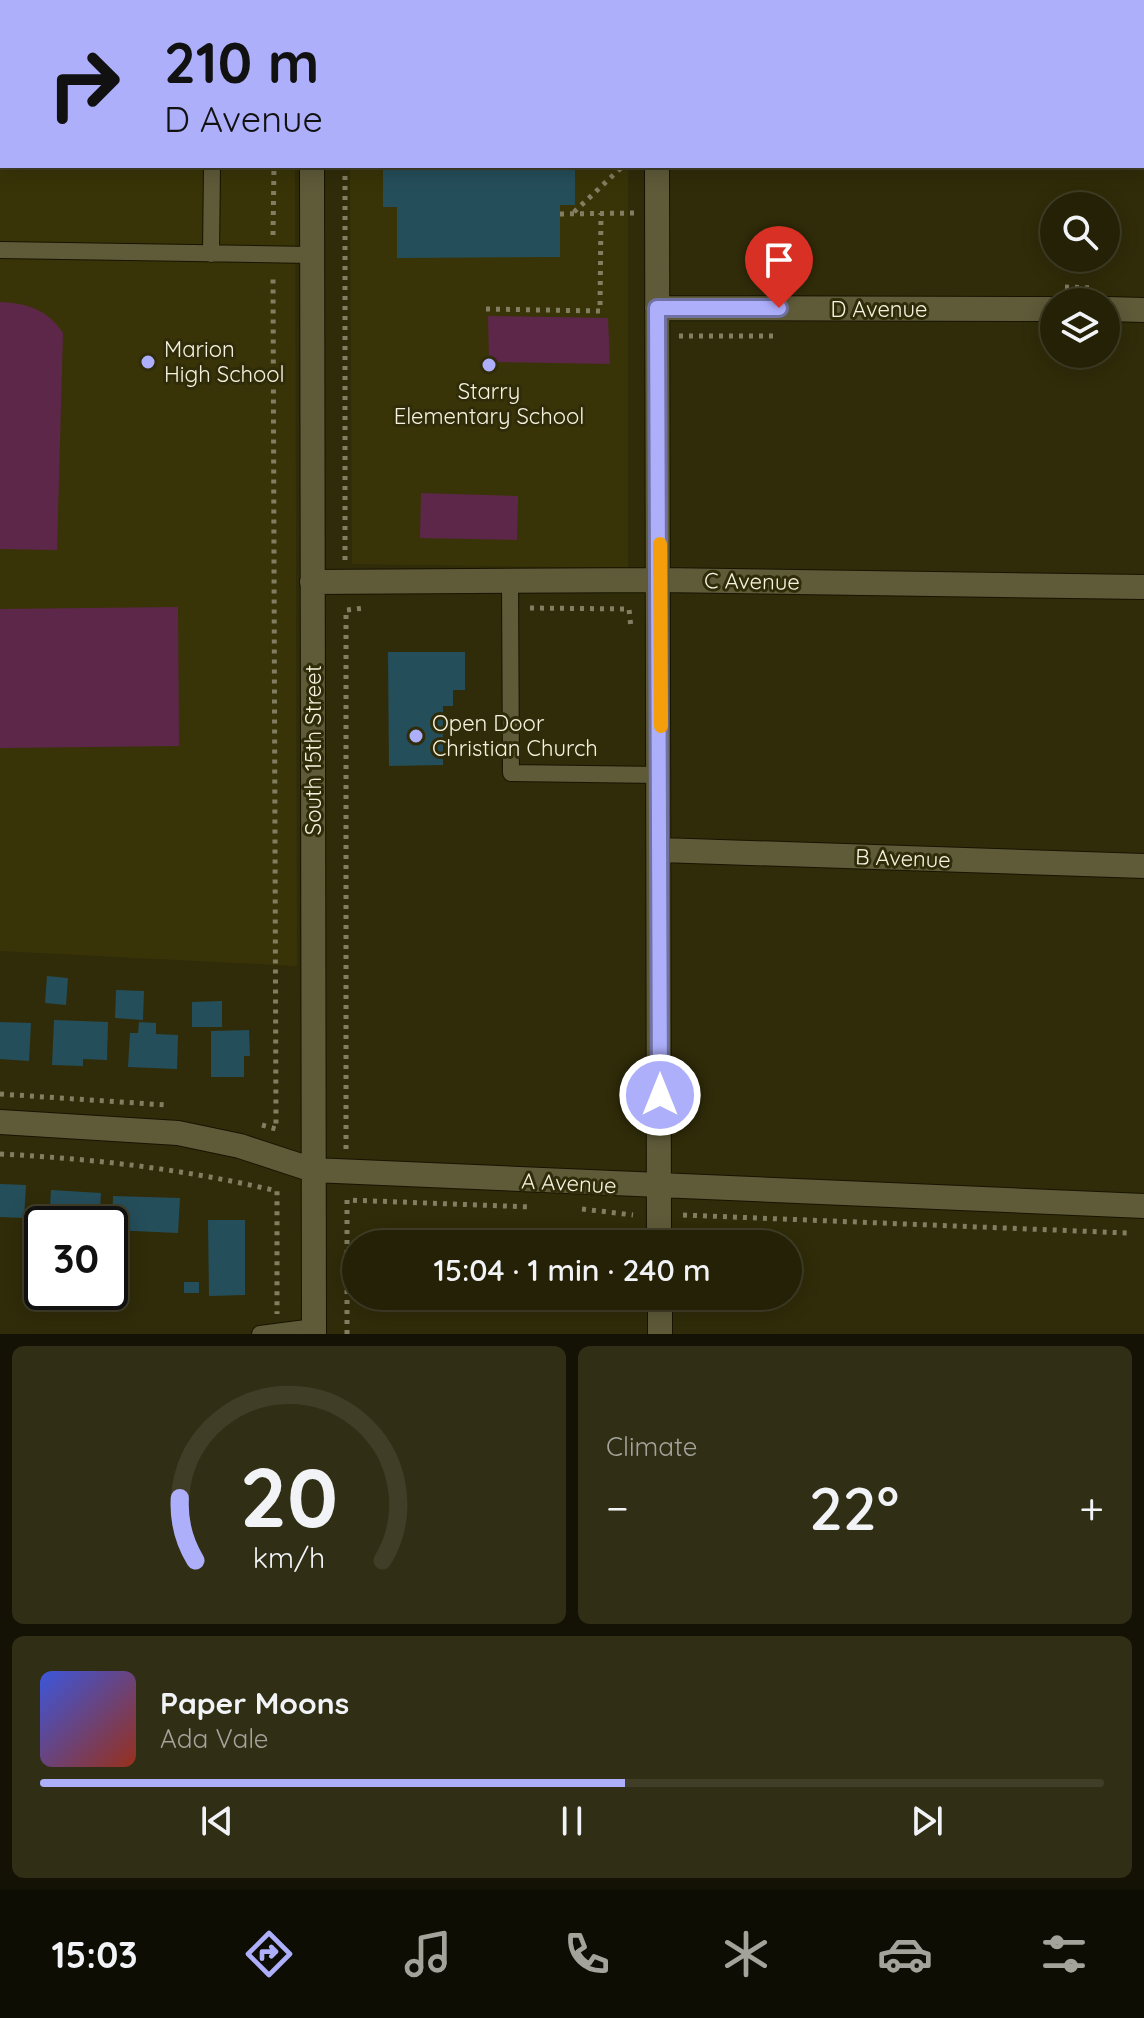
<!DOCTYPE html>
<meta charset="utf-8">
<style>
:root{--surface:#242107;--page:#302e15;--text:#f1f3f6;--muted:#a3a39b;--line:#413e28;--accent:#adaffb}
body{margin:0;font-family:Quicksand,sans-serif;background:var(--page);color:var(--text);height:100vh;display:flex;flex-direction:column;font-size:30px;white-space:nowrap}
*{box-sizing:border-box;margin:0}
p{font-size:26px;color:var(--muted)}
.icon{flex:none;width:44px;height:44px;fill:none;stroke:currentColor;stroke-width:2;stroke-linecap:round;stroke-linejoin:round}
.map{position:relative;height:1334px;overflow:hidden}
.sheet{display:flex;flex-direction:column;gap:12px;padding:12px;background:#141204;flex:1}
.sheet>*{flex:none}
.hud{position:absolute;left:0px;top:0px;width:1144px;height:168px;box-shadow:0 4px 20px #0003,0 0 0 2px var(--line);background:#adaffb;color:#111;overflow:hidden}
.buttons{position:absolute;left:1040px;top:192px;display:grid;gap:16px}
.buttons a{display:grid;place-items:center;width:80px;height:80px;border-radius:50%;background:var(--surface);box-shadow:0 4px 20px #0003,0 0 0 2px var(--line);font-size:40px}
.speed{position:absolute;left:24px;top:1206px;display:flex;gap:16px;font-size:40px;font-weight:700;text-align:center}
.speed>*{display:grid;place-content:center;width:104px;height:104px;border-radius:50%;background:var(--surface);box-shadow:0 4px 20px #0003,0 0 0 2px var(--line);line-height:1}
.speed .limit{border:4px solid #111;border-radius:12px;background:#fff;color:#111}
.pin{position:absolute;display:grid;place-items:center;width:68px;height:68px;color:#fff;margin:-82px -34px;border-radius:50% 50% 50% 0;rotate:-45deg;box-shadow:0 0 8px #0007}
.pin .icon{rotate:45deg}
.me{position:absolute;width:88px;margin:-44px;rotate:0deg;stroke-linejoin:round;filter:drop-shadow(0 0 6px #0008)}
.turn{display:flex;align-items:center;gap:28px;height:168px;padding:0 32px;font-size:36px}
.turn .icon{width:104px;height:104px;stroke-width:2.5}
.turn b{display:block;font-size:56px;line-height:68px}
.big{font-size:60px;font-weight:600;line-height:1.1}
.sheet .widget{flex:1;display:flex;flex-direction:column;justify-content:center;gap:12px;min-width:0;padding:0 28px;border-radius:12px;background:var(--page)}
.sheet .dial{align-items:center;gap:0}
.dial svg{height:208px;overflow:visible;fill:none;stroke:var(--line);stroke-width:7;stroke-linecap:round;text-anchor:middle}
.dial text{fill:var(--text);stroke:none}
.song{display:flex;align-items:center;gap:24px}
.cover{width:96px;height:96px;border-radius:12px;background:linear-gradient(135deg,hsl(230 70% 55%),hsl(10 70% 35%))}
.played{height:8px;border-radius:4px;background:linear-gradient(90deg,var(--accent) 55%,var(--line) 55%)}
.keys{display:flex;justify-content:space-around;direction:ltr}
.heat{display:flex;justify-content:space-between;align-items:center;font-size:44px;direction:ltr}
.sheet .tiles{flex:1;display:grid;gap:12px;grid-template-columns:1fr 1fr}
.widget:last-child{grid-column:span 2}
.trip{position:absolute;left:342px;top:1230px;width:460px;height:80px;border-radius:40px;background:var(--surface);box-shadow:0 4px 20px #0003,0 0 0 2px var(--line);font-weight:600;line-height:80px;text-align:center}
.tabs{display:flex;height:128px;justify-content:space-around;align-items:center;background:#0e0d03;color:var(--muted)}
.tabs .icon{width:56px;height:56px}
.tabs .on{color:var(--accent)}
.tabs b{font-size:36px;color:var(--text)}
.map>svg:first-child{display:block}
.built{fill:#393407}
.green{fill:#5d274a}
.building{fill:#254e5b}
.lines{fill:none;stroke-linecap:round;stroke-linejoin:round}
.lane-casing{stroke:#171400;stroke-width:18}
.street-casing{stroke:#171400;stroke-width:26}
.path{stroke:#827e62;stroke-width:5;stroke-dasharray:4 6;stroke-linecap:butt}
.lane{stroke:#5f5b39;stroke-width:16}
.street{stroke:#5f5b39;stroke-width:24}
.route-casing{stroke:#7072a3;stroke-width:20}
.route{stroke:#adaffb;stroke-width:14}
.slow{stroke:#f59e0b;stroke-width:14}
.poi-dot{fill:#adaffb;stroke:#302c09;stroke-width:3}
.labels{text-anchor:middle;stroke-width:6;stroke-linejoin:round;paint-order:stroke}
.street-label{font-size:22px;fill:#f5f3e0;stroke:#302c09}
.poi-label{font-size:22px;fill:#f5f3e0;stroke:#302c09;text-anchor:start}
</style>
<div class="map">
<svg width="1144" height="1334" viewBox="0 0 1144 1334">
<rect width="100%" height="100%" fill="#302c09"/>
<path class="built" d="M0,0h294l-292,2v164h293l2,800 -297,-15z
M350,0h278v2h-278z
M350,166h278v402l-276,-4z"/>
<path class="green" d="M0,302c27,1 48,8 63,31l-6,217 -57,-1z
M488,316l120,2 2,46 -121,-2z
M421,493l97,3 -1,44 -97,-2z
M178,607l1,139 -179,2v-139z"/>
<path class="building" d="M383,166h192v39h-15v52l-163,1v-51h-14z
M388,652h77v38h-12v16h-10v59l-54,1z
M47,976l21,2 -2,27 -21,-2z
M116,990l28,1 -1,29 -28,-2z
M222,1001v26h-30v-25z
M54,1020l54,2 -1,38 -24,-1v7l-31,-1z
M0,1022l31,1 -2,38 -29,-2z
M139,1022l17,1v11l22,1 -1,34 -49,-2 2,-34h8z
M249,1030l1,26h-6v21h-33v-46z
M0,1184l26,1 -2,33 -24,-1z
M51,1190l50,3 -2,31h-50z
M113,1196l67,2 -2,35 -66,-3z
M208,1220h37v75l-36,1z
M31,1237h11v28h-11z
M184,1282h15v11h-15z"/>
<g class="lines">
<g class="lane-casing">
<path id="lane" d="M257,2l7,-2
M384,2v-2
M440,2v-2
M0,38h2
M0,107h2
M0,250l312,5
M211,254l1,-88
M510,581l1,192 150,2
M260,1334l54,-7"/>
</g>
<g class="street-casing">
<path id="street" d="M311,0v2
M657,0v2
M926,2v-2
M1142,29h2
M312,166l2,1168
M657,166l2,1078
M657,308l397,1
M1106,309l38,1
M312,582l348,-2 484,7
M661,850l483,16
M0,1122l178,11 62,13 73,24 831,36
M660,1296v38"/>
</g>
<path class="path" d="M344,0v2
M184,2v-2
M218,2l7,-2
M589,2v-2
M345,166v395
M574,212l49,-46
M560,214l76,-1
M273,235l1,-69
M1065,287l30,1
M486,309l114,2 1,-98
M679,336h98
M530,608l99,1 2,19
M0,1094l166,11
M262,1125l14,4 -3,-855
M346,1149v-539l19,-2
M0,1154c97,5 183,15 277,37v123
M582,1209l51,6
M683,1215l445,18
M347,1334v-134l185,7"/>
<use href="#lane" class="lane"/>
<use href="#street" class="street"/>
</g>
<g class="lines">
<g class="route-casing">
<path id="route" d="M660,1095l-3,-787h122"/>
</g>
<use href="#route" class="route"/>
<path class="slow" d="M660,544l1,182"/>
</g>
<g class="poi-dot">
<circle cx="148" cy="362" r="8"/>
<circle cx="489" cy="365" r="8"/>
<circle cx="416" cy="736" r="8"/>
</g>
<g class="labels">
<g class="street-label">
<text x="879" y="317">D Avenue</text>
<text transform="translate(752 581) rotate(1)" y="8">C Avenue</text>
<text transform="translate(313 750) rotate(-90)" y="8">South 15th Street</text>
<text transform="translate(903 858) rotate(2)" y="8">B Avenue</text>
<text transform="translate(569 1183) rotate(3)" y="8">A Avenue</text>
</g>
<g class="poi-label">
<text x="164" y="357">Marion<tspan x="164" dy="25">High School</tspan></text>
<text x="489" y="399" text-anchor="middle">Starry<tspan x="489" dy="25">Elementary School</tspan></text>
<text x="432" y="731">Open Door<tspan x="432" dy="25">Christian Church</tspan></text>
</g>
</g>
</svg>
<div class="buttons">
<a><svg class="icon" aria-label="search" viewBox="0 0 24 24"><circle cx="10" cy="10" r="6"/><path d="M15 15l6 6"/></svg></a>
<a><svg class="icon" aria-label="layers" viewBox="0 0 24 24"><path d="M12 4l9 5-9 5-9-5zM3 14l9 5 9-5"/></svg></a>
</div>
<div class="speed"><div class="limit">30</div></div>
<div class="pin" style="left:779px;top:308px;background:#d93025"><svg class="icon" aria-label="arrive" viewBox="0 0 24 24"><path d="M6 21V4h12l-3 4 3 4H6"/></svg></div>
<svg class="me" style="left:660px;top:1095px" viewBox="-20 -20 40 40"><circle r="17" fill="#adaffb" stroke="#fff" stroke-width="3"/><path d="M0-11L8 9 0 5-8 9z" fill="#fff"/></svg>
<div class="trip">15:04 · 1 min · 240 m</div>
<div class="hud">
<div class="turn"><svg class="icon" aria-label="right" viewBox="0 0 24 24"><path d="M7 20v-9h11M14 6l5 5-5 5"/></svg><div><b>210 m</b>D Avenue</div></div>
</div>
</div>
<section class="sheet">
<div class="tiles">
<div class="widget dial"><svg viewBox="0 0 100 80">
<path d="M14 69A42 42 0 1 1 86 69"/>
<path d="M14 69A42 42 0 0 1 8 45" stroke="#adaffb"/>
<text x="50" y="56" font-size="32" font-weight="700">20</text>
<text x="50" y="72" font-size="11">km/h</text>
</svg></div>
<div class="widget"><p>Climate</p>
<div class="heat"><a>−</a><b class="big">22°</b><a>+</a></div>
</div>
<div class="widget">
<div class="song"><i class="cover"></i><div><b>Paper Moons</b><p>Ada Vale</p></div></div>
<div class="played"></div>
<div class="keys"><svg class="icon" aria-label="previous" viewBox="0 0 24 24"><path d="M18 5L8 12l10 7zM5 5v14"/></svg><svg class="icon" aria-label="pause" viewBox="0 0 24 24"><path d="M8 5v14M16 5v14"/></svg><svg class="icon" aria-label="next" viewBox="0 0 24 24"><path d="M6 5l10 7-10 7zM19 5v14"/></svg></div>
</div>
</div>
</section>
<nav class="tabs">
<b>15:03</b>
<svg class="icon on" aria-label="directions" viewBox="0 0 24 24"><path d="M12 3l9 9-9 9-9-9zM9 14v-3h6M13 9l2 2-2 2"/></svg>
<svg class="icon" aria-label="music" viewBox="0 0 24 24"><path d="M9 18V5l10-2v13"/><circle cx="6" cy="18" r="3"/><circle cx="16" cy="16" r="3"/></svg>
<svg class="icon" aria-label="phone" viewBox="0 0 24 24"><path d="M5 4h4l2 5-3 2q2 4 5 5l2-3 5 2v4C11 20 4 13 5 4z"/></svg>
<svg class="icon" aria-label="climate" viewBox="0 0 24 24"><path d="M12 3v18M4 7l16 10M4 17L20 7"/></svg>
<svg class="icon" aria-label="car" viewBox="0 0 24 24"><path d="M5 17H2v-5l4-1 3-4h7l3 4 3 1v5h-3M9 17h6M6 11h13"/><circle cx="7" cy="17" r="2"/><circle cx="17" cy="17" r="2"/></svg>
<svg class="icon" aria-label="filters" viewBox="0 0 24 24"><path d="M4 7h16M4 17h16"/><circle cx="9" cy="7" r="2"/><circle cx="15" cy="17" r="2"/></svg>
</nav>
